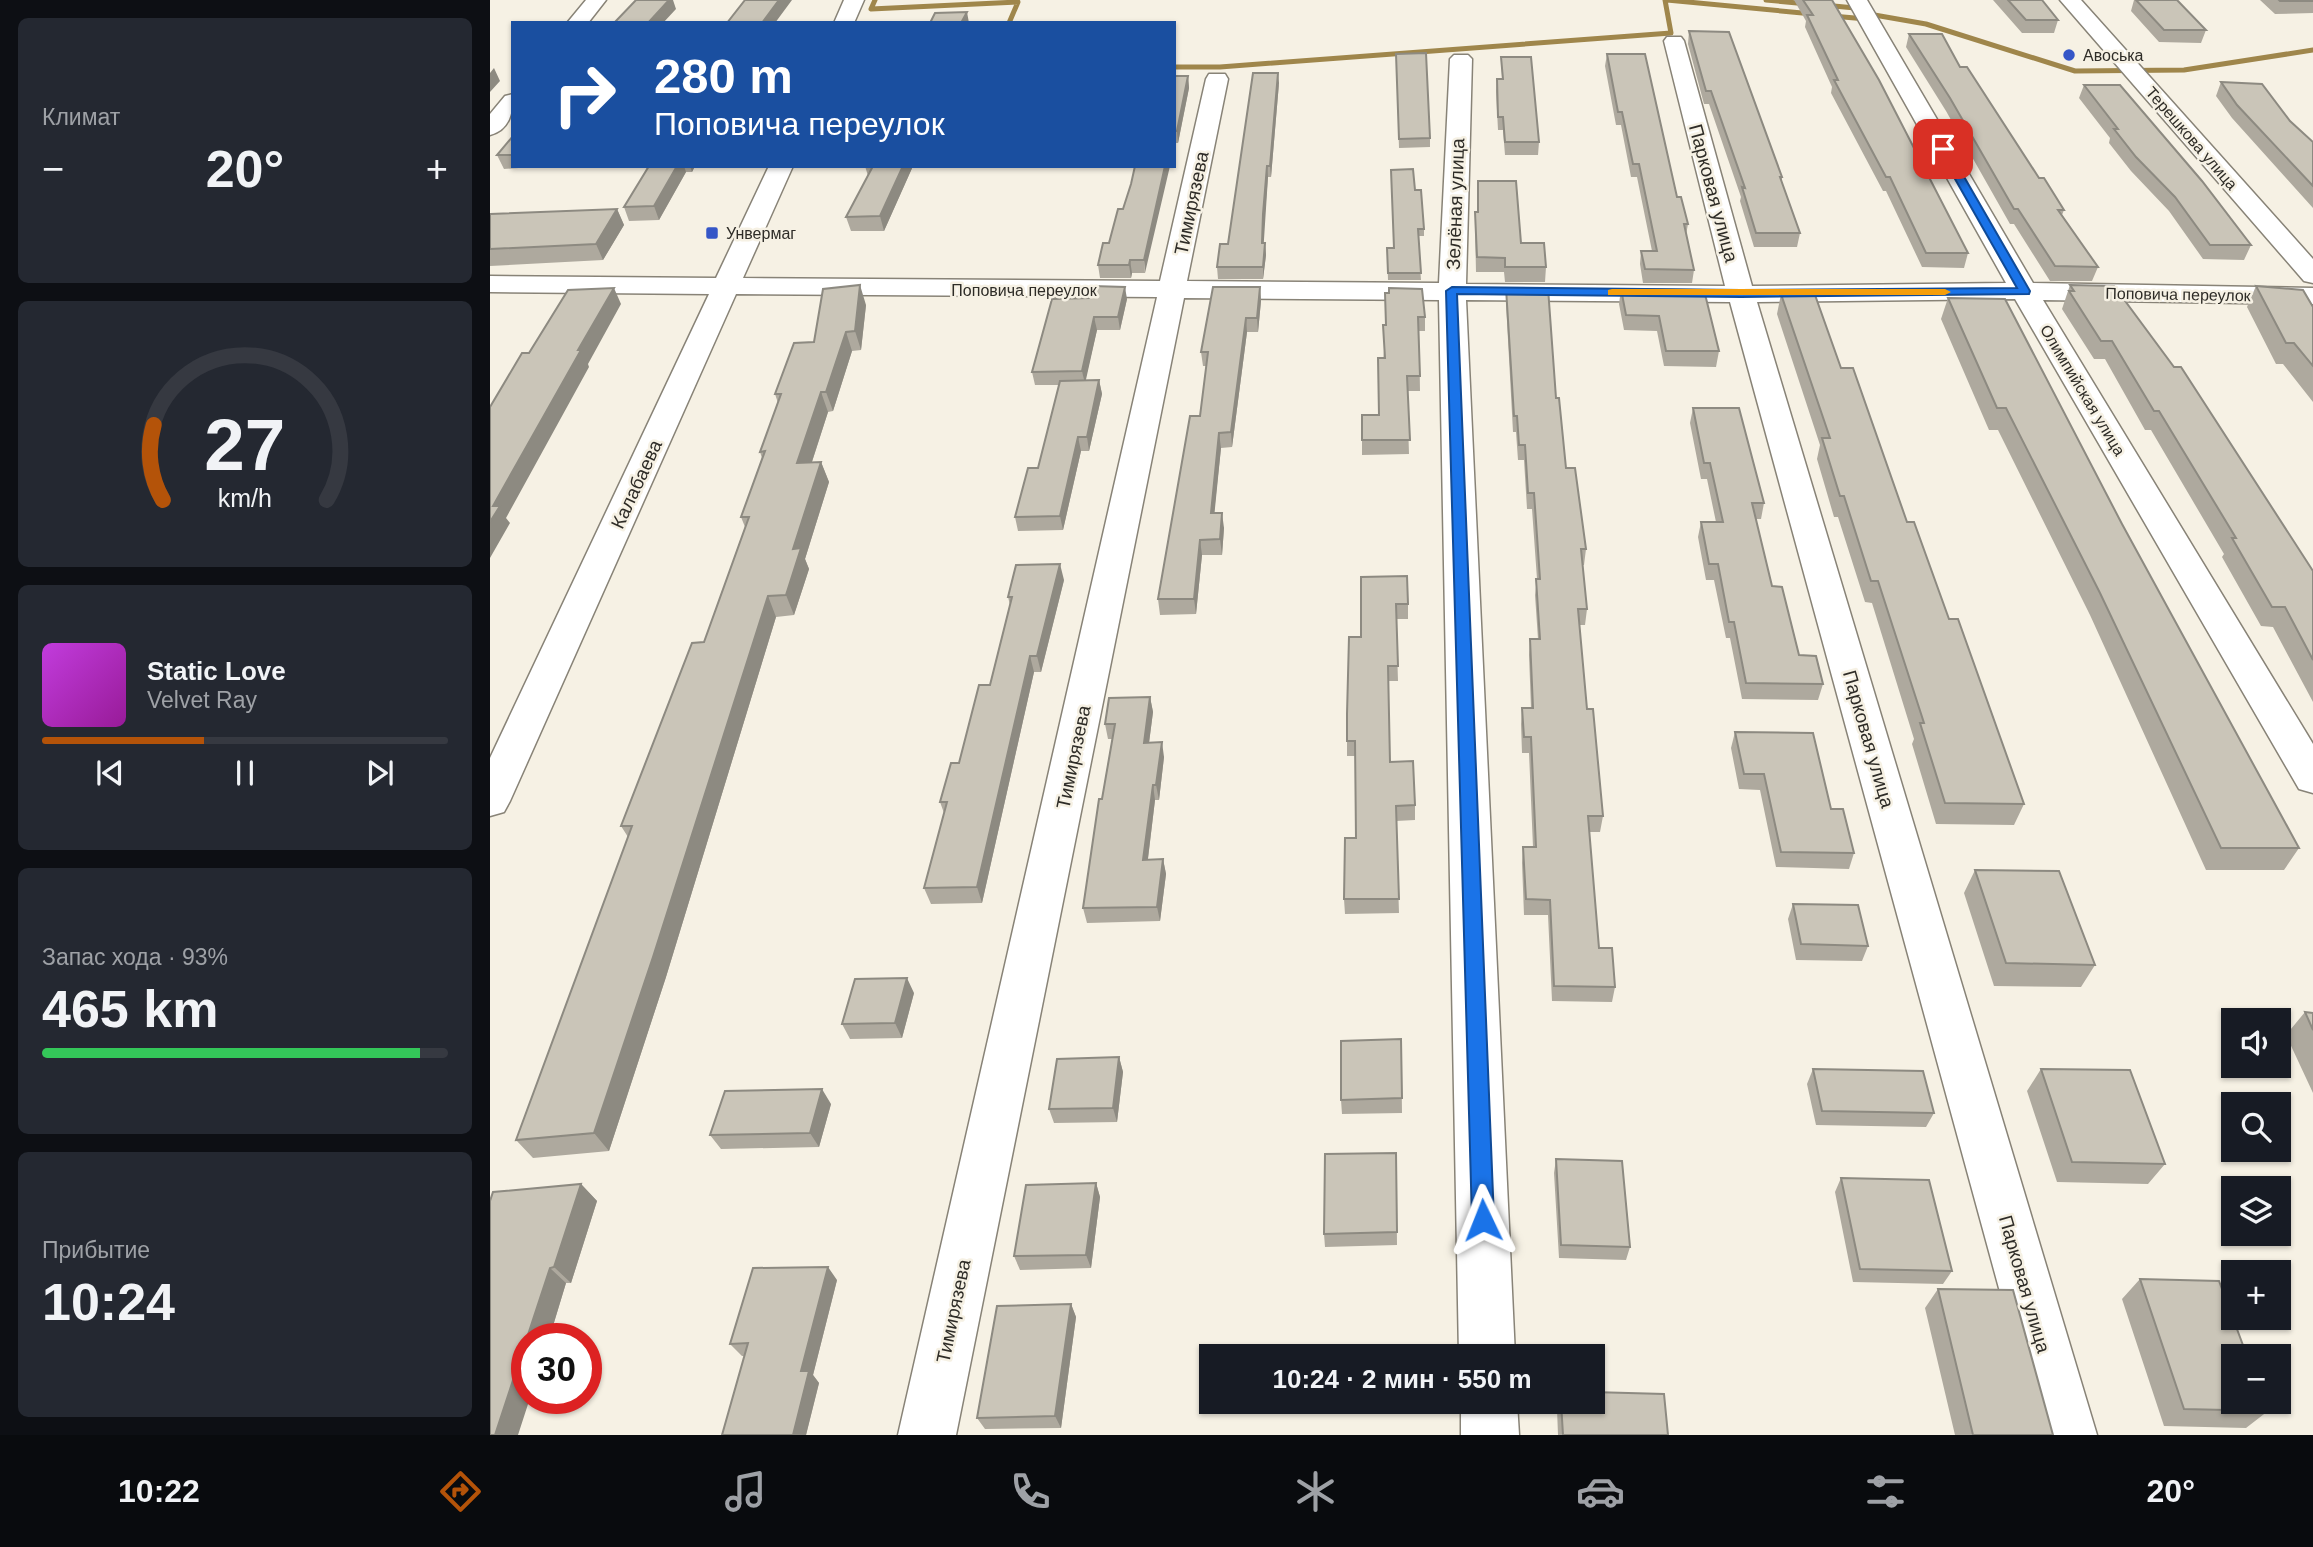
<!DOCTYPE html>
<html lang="ru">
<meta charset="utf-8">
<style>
:root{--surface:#171b24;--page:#242831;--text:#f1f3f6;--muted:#9ea1a6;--line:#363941;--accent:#b45309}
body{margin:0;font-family:Helvetica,sans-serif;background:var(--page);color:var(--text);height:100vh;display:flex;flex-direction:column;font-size:26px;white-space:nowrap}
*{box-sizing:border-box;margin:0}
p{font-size:23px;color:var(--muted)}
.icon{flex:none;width:38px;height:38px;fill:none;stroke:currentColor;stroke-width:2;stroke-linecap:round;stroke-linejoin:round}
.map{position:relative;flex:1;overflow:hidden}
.panel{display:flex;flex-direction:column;gap:18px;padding:18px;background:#0d0f14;width:490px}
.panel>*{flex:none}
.guide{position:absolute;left:21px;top:21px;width:665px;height:147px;border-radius:0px;box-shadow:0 2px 5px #0004;background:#1a4fa0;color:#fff;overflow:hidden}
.tools{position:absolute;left:1731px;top:1008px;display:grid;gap:14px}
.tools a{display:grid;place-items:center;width:70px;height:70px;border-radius:0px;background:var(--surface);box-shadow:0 2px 5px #0004;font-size:35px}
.speed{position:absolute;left:21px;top:1323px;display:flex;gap:14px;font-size:35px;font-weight:700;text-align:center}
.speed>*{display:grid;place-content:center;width:91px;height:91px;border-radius:50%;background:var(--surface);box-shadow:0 2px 5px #0004;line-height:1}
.speed .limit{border:10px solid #d22;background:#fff;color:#111}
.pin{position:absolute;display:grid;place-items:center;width:60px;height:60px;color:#fff;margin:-30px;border-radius:14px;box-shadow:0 4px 10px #0006}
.me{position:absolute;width:77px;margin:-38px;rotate:358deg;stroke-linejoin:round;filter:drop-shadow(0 0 5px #0008)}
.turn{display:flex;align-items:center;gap:24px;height:147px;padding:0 28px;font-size:32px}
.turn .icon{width:91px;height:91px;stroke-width:2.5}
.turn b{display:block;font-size:49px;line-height:60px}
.big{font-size:52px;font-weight:700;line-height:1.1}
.panel .widget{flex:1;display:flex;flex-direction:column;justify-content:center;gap:10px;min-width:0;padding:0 24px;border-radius:10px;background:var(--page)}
.panel .dial{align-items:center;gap:0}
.dial svg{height:182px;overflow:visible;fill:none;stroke:var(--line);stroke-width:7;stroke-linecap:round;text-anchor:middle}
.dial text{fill:var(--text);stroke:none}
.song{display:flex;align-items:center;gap:21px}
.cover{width:84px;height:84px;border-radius:10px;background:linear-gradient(135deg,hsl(290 70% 55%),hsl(300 70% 35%))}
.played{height:7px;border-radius:4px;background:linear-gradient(90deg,var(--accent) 40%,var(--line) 40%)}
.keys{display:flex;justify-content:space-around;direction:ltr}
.heat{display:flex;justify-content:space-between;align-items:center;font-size:38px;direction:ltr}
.charge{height:10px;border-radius:5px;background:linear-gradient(90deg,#34c759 93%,var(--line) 0)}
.trip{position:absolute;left:709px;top:1344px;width:406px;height:70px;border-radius:0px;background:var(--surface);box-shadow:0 2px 5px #0004;font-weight:700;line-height:70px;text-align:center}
.tab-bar{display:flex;height:112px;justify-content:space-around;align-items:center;background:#090b0e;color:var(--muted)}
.tab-bar .icon{width:49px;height:49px}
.tab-bar .on{color:var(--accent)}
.tab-bar b{font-size:32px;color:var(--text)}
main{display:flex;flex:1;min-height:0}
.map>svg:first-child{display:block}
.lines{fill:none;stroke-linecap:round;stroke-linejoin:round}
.stream{stroke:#9f864b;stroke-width:5}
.minor-casing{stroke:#888377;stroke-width:3}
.minor{fill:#fff;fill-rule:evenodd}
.wall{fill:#aea99e}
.shaded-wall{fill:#8d8a81}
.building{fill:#cac5b8;stroke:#8d8a81;stroke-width:2}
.route{fill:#1a73e8;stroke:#114b97;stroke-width:2}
.slow{fill:#f59e0b}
.poi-dot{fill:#3556c7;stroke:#f6f1e4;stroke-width:2.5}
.labels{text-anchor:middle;stroke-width:5;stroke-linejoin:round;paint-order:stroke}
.far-poi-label{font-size:16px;fill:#2e2c27;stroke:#f6f1e4;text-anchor:start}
.far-street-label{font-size:16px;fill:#2e2c27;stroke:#f6f1e4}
.street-label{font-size:19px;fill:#2e2c27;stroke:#f6f1e4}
</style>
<main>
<section class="panel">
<div class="widget"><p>Климат</p>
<div class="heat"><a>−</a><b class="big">20°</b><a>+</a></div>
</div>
<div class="widget dial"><svg viewBox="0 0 100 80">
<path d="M14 69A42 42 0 1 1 86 69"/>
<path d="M14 69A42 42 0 0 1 10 36" stroke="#b45309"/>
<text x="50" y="56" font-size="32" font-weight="700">27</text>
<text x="50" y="72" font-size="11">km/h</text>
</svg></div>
<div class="widget">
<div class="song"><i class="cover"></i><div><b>Static Love</b><p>Velvet Ray</p></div></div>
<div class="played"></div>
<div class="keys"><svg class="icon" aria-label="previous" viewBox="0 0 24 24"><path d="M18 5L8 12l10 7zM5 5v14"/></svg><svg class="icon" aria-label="pause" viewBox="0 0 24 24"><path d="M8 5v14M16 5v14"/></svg><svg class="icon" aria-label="next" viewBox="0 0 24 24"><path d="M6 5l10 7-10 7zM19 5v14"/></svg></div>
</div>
<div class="widget"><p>Запас хода · 93%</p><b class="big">465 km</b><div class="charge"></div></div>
<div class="widget"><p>Прибытие</p><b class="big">10:24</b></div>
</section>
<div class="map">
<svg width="1823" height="1435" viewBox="0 0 1823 1435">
<rect width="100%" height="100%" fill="#f6f1e4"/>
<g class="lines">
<path class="stream" d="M385,0l-4,9 147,-7 -9,21
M1177,0l146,14
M1276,0l42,4
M1333,5l32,3 11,11 -34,-3
M1373,13l63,11 149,47 109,-1 129,-20
M684,67h46l451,-34 -6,-33"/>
<g class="minor-casing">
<path id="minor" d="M96,0h20l-18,23h-21z
M354,0h20l-10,23h-20z
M1357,0h20l166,283 280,5v16l-270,-4 270,444v49l-14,-4 -284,-490 -258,3 340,1133h-58l-309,-1133 -264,-2 49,1056h-56l-20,-1056 -255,-2 -228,1137h-58l259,-1138 -421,-3 -226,507 -6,11 -14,4v-58l219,-464 -219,-2v-16l226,2 53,-112h24l-50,112 417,3 46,-202 3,-5h16l3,5 -41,202 252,2 11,-224 4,-4h14l4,4 -6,225 259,2 -61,-245 3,-4h14l3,4 68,245 254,-3z
M1570,0h21l232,259v24l-9,-2z
M23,94c0,18 -3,36 -23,41v-21l15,-18z
M971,1402h56l2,33h-58z"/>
</g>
<use href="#minor" class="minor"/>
</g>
<path class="wall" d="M1304,0h38l136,253 -4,15 -42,-1 -36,-76h-3l-52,-98 1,-6 -27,-60 1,-6z
M1503,0h49l16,20 -4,13h-32z
M1644,0h43l29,30 -5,13 -42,-1 -28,-31z
M1770,0h53v13l-38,1z
M1199,31l93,146v5l18,51 -3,14h-43l-14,-46 1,-4 -32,-93h-5l-16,-60z
M1419,34l51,33 79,111 25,32 -2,5 36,52 -6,14h-42l-36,-57h-4l-64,-113 -40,-64z
M906,54l34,84v9l-31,1z
M1117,54l70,143 11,27 -2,11 8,35 -2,13h-49l-3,-19 1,-13h11l-15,-74h-6l-10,-52h-5l-11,-59z
M1011,57l38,85 -1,13h-33l-2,-25h-5l-2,-39 1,-12h5z
M684,76h14l1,12 -11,55h-3l-1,4z
M1731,82l69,39 23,21v66l-81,-90 -16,-22z
M789,83l-8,94h-3l-4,48 -1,18h2l1,12 -3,24h-45l-1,-12 11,-23z
M1594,85l167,160 -7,15 -41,-1 -34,-48 -38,-40 -22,-28 1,-5 -31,-40z
M7,155h16v11h33l-42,3z
M156,166h49l-3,6h-6l-27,48 -30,1 -5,-14 23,-37z
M375,166h48l-29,65h-33l-5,-14 22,-41z
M645,166l10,107h-13l-1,5h-31l-2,-13 11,-22 14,-34 8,-25z
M988,181l43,62 25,24 -1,15h-40l-1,-10h-28l-1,-46v-14h2z
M925,190l9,39v7h-6l3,44h-33l-1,-32h7z
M127,209l7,16 -21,35 -113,6v-52z
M1580,285l243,286v131l-40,-75 -12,-1 -39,-69 2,-3 -73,-124h-6l-40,-71h-11l-32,-50z
M1766,286l57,21v95l-30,-38h-7l-29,-57z
M770,287l1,14 -3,31h-11l-15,115 -11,1 -7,65 10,15 -2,27h-20l-6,59 -36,1 -2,-16 42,-183 6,-50h-3l-2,-14z
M1016,288l50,110 10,70 20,81 -2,16h-2l5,44 -2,16h-6l8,84 16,107 -3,16h-11l10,116 16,39 -3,15 -60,-1 -4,-86h-24l-2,-52 1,-16h10l-4,-94h-7l-1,-29 1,-16h9l-2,-53 1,-16h8l-3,-44 2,-16 -5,-70h-5l-3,-49h-6l-2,-28h-3l-7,-129z
M1131,289l98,62 -3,16 -52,-1 -7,-35 -33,-1 -5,-26z
M895,293l40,24v14h-6l1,60h-13l2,63 -47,1v-40h17l7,-90z
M1291,294l60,74 108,251 75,185 -10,21 -78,-1 -24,-80 2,-5 -42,-136 -7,-1 -27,-85h-4l-17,-58 3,-14 -43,-131z
M1458,298l174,226 177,324 -15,22h-78l-116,-255 -92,-185h-9l-48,-111z
M562,299h75l-7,31h-23l-12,51 14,-1 3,14 -13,57h-8l-18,79 -45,1 -3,-14 23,-49 21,-83h-24l-3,-13z
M376,305l-5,45 -9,1 -19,60 -5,1 -16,50h9l8,20 -24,77 4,10 -15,46 -18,2 -110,360 -57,174 -76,7 -17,-18 112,-303 -7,-11 83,-184 41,-115 -4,-10 21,-59 -2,-6 18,-49 -3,-9 39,-52z
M1203,408l71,95 -3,16h-5l16,67 27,69 24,29 -5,16 -76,-1 -12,-61h-4l-12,-58h-8l-8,-43 3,-15h15l-9,-43h-6l-11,-56z
M871,577l47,27v15h-12l2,62h-10l2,81 25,43v15l-19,1 3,92 -54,1 -1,-15 12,-61 -1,-82h-8v-15l14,-104z
M574,580l-23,92h-7l-52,231 -51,1 -7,-16 20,-75 -4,-11 19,-39 31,-78 20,-80 -2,-8z
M660,697l3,15 -4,31 15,14 -5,43h-4l-7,59h15l3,15 -6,47 -73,2 -4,-15 29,-169h-4l-3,-15z
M1245,732l119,121 -5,16 -73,-2 -16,-77 -21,-1 -8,-41z
M1485,870l120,95 -14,22 -87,-1 -30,-93z
M1303,904l75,42 -6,15 -66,-1 -8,-41z
M424,993l-12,45 -52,1 -8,-15z
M1815,1012l8,1v80l-27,-58z
M911,1039l1,74 -60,1 -1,-14z
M629,1057l4,15 -6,50 -63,1 -5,-14z
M1323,1069l121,44 -8,14 -110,-2 -9,-41z
M1551,1069l124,95 -17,20 -91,-2 -30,-91z
M341,1104l-12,43 -98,2 -11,-14z
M906,1153l1,92 -72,2 -1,-13z
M1066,1159l74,88 -4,13 -67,-2 -5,-85z
M1351,1178l111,93 -9,13 -90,-2 -18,-90z
M606,1183l4,14 -9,71 -71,2 -6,-14z
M91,1184l16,17 -26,82h-5l-17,56h-22l-37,-138z
M1650,1279l128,132 -22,17 -82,-2 -42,-127z
M347,1280l-24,95 6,8 -13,52h-84l23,-79h-3l-12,-12z
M1448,1289l115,146h-98l-30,-127z
M581,1304l5,13 -15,111 -76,1 -8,-11z
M1068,1402h34l76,33h-110l-1,-26z"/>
<path class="shaded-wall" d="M179,0h4l3,9 -13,14h-15z
M289,0h13l-17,23h-13z
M477,12l2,11h-8z
M4,68l6,13 -10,11v-19z
M788,73l1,10 -8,94 -1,-11z
M698,76l1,12 -11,55 -1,-12z
M187,166h7l2,6 -27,48 -5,-14z
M200,166h5l-3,6z
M413,166h10l-29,65 -4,-15z
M675,166h5l-25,107 -1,-13z
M777,166l1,11 -5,78 -1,-12 1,-29z
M127,209l7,16 -21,35 -7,-16z
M775,243l1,12 -3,24v-12z
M640,260l2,13 -1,5 -2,-13z
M370,285l6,20 -5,45 -6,-19z
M635,287l2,12 -7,31 -2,-13z
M770,287l1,14 -3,31 -1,-14z
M124,288l7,16 -33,60 1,3 -83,151 4,5 -20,35v-36l3,-16 85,-156z
M604,317l3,13 -12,54 -3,-13z
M756,318l1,14 -15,115 -1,-15z
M356,332l6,19 -19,60 -7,-19z
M609,380l3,14 -13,57 -2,-14z
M331,392l7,20 -23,71 -8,-20z
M729,433l2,15 -8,80 -2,-15z
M588,437l3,14 -18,79 -3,-14z
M331,462l8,20 -24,77 4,10 -15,46 -8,-20 7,-46z
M732,513l2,15 -2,27 -2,-16z
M710,540l2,15 -6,59 -2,-15z
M570,564l4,16 -23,92 -4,-16z
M278,596l8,21 -110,360 -57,174 -15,-18z
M540,656l4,16 -52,231 -5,-16z
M660,697l3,15 -6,46 -3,-15z
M672,742l2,15 -5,43 -3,-15z
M663,785l2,15 -9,74 -3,-14z
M673,859l3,15 -6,47 -3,-14z
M417,978l7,15 -12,45 -7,-15z
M629,1057l4,15 -6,50 -4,-14z
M332,1089l9,15 -12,43 -9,-14z
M606,1183l4,14 -9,71 -5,-13z
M91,1184l16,17 -26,82 -17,-16z
M338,1267l9,13 -24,95 6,8 -13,52h-13l8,-64z
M60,1268l16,15 -17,56h-22v59h3l-12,37h-23z
M581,1304l5,13 -15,111 -6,-12z"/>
<path class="building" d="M146,0h33l-21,23h-34z
M255,0h34l-17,23h-35z
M1313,0h29l47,80 89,173h-42l-36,-76h-4l-52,-97h4l-31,-65h6z
M1518,0h34l16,20h-32z
M1646,0h41l29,30h-42z
M1789,0h34v1h-33z
M477,12l-6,11h-31l5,-10z
M1199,31l40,1 53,145h-2l20,56h-44l-14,-46 3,1 -34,-97h-5z
M1419,34h33l18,33h7l72,111h5l20,32h-6l40,57 -43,-1 -37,-57h-4l-64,-111z
M936,53l4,85 -31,1 -3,-85z
M1117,54h38l32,143h4l7,27h-4l10,46 -49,-1 -4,-18h16l-18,-87h-6l-11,-52h-4z
M1011,57h30l8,85h-34l-2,-25h-5l-1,-38h6z
M763,73h25l-8,93h-3l-4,48 -1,29h3l-2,24h-46l3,-23h8z
M684,76h14l-11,55h-3z
M1731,82l41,2 28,37 23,21v44l-76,-81z
M1594,85h36l82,96 49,64h-41l-35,-48 -39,-40 -22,-28h4z
M23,136v19h-16z
M159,166h28l-23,40 -30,1z
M383,166h30l-23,50 -34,1z
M645,166h30l-21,94h-14l-1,5h-31l5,-22h6l9,-34h5l8,-25z
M923,169l2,21h6l3,39h-6l3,44h-33l-1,-25h7l-3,-78z
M988,181h38l5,62h23l2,24h-41v-9l-28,-1 -2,-45h3z
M127,209l-21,35 -106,5v-35z
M370,285l-5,46 -9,1 -20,60h-5l-24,71 24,-1 -28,87 8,-1 -15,47 -18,1 -115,361 -59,176 -78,7 116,-314h-11l71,-183 12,-1 45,-125h-8l24,-66 -5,1 21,-58h-6l19,-51 20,-1 9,-53z
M1580,285l44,1 60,81h7l132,204v89l-28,-53h-13l-40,-69h4l-77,-127h-5l-42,-70h-11l-32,-50h5z
M602,286l33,1 -7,30h-24l-12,54 -50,1 20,-73 37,-1z
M1766,286l47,4 10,17v59l-19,-23h-8z
M723,287h47l-3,31h-11l-15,114 -12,1 -8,80h11l-2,26 -20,1 -6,59h-36l32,-183h10l8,-64h-7z
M124,288l-36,62h3l-88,156h7l-10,16v-115l32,-54h7l39,-63z
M899,288l33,1 3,28h-7l2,59h-13l3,64h-48v-25h17l-1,-57h7l-2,-33h3l-1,-32h4z
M1016,288h42l8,110h3l7,70h9l11,81h-5l6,60h-9l9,100h6l10,107h-15l11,132h13l3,39 -61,-1 -4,-86 -24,-1 -3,-52h13l-5,-110h-7l-2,-29h11l-3,-69h10l-4,-60h4l-6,-86h-6l-3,-48h-6l-2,-29h-3z
M1131,289l83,1 15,61h-53l-7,-35 -33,-1z
M1291,294l34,1 26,73h12l54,154h7l35,97h9l66,185 -79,-1 -25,-80h4l-46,-142h-7l-27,-85h-4l-18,-58h8z
M1458,298l57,1 117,225 177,324h-78l-121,-255 -94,-185h-9z
M609,380l-12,57h-9l-18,79 -45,1 13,-49h10l22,-87z
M1203,408h46l25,95h-12l20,83 10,1 17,68 17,1 7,28 -77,-1 -12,-61h-5l-11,-58h-9l-8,-42h22l-13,-59h-6z
M570,564l-23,92h-7l-53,231 -53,1 23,-86h-7l11,-39h8l20,-78h11l22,-88h-4l8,-32z
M917,576l1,28h-12l2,62h-10l2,96 23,-1 2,44 -19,1 3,93h-55l1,-61h11l-1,-97h-8v-27l2,-77h12v-60z
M660,697l-6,46 18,-1 -6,43h-3l-10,75 20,-1 -6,48 -74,1 16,-109h3l13,-75h-10l4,-26z
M1245,732l78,1 18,76h12l11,44 -73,-1 -17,-78h-20z
M1485,870l84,1 36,94 -89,-2z
M1303,904l65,1 10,41 -67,-2z
M417,978l-12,45 -53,1 13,-45z
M1815,1012l8,1v17z
M911,1039l1,59 -61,2v-59z
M629,1057l-6,51 -64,1 8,-50z
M1323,1069l110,2 11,42 -112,-2z
M1551,1069l89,1 35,94 -93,-2z
M332,1089l-12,44 -100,2 15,-44z
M906,1153l1,79 -73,2 1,-80z
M1066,1159l66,2 8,86 -69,-2z
M1351,1178l88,2 23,91 -92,-2z
M606,1183l-10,72 -72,1 12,-71z
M91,1184l-27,83 -4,1 -55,167h-5v-234l3,-9z
M338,1267l-27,104h8l-16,64h-71l26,-92 -18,1 23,-76z
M1650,1279l79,2 28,75h-14v46h31l4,9 -84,-2z
M1448,1289l75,1 40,145h-80z
M581,1304l-16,112 -78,2 20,-112z
M1102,1392l72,2 4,41h-105l-2,-33h31z"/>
<path class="route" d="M1453,146l5,3 82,142 -1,3 -288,3 -284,-3 37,926 -3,7 -8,3 -8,-3 -3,-7 -26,-929 6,-4 289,3 276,-2 -79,-139z"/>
<path class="slow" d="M1122,289h333l6,3 -6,3h-337v-5z"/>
<g class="poi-dot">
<circle cx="1579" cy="55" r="7"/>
<rect x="215" y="226" width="14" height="14" rx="3.5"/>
</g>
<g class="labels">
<g class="far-poi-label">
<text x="1593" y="61">Авоська</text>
<text x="236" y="239">Унвермаг</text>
</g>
<g class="far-street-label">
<text transform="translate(1702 138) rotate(49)" y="6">Терешкова улица</text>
<text x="534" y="296">Поповича переулок</text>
<text transform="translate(1688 294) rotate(1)" y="6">Поповича переулок</text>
<text transform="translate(1593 390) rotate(59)" y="6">Олимпийская улица</text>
</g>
<g class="street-label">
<text transform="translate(1224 193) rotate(75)" y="7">Парковая улица</text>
<text transform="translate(701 203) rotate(-78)" y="7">Тимирязева</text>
<text transform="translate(965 204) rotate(-88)" y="7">Зелёная улица</text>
<text transform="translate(146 484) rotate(-65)" y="7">Калабаева</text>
<text transform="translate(1379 739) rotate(74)" y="7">Парковая улица</text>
<text transform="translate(583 757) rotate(-78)" y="7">Тимирязева</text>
<text transform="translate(1535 1284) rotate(74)" y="7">Парковая улица</text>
<text transform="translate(463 1311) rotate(-78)" y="7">Тимирязева</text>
</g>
</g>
</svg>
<div class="tools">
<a><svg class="icon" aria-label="sound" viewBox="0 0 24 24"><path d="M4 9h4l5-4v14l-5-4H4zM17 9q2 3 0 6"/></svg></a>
<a><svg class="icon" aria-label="search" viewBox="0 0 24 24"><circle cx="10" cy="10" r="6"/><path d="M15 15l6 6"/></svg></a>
<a><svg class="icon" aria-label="layers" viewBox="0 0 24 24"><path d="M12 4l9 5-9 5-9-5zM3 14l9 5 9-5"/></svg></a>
<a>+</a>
<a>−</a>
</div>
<div class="speed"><div class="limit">30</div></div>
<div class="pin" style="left:1453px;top:149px;background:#d93025"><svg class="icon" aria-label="arrive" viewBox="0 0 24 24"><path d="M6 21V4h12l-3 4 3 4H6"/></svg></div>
<svg class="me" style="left:993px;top:1220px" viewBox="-20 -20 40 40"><path d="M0-17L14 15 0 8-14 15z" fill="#1a73e8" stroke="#fff" stroke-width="4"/></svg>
<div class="trip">10:24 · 2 мин · 550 m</div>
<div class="guide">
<div class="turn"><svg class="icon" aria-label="right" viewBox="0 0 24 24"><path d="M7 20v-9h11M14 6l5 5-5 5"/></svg><div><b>280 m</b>Поповича переулок</div></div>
</div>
</div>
</main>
<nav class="tab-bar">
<b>10:22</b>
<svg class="icon on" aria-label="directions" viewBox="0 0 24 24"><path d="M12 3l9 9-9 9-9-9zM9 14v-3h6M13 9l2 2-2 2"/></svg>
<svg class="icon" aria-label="music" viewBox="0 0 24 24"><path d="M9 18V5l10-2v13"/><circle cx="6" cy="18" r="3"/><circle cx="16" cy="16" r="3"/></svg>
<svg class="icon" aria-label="phone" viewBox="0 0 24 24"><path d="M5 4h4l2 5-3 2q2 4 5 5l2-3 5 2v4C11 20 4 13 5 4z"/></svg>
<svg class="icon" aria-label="climate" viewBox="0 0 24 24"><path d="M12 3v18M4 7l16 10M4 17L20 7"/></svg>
<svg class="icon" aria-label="car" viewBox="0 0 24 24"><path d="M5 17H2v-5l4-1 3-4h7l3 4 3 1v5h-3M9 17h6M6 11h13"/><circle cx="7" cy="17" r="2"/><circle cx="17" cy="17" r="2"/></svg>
<svg class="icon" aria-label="filters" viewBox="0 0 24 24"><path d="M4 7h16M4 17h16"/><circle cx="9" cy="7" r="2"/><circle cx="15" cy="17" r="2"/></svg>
<b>20°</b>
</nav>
